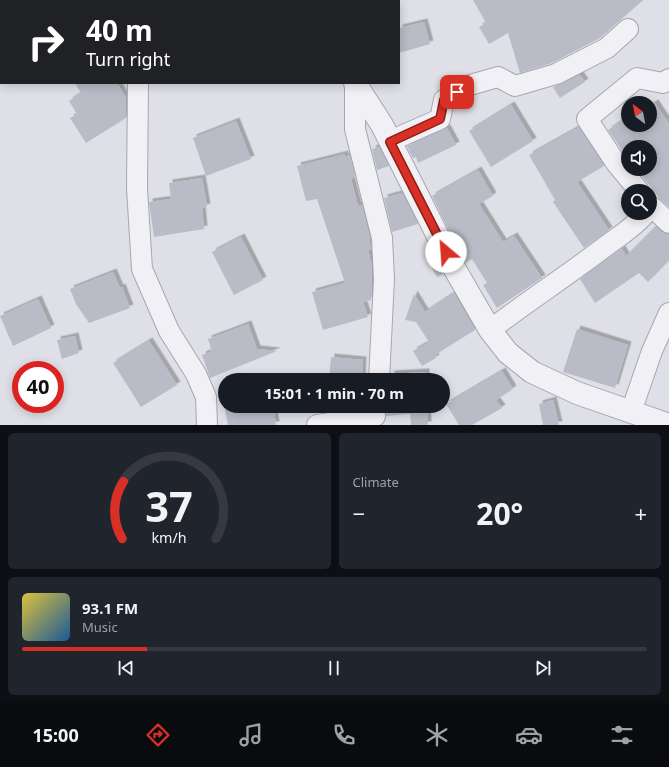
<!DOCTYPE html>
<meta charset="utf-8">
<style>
:root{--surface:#171b24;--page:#20242c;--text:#f1f3f6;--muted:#9ea1a6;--line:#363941;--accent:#d93025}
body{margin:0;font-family:"Noto Sans",sans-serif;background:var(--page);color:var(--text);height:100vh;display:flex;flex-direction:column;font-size:15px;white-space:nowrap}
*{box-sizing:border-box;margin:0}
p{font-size:13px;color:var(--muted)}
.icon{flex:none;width:22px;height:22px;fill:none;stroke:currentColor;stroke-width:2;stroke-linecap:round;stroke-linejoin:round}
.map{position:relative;height:425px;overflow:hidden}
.sheet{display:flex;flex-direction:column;gap:8px;padding:8px;background:#0d0f14;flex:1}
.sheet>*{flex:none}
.top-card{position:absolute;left:0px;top:0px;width:400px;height:84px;box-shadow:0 2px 10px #0003;background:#202124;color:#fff;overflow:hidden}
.needle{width:26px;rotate:328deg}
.fabs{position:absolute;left:621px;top:96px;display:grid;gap:8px}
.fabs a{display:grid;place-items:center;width:36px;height:36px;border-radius:50%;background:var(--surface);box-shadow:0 2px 10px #0003;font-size:20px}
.speed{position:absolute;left:12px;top:361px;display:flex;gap:8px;font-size:20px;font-weight:700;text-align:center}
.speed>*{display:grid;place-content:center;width:52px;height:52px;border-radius:50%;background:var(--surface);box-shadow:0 2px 10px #0003;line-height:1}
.speed .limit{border:6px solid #d22;background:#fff;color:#111}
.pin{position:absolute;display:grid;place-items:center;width:34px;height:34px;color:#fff;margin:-17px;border-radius:8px;box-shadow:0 2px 6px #0006}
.me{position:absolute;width:44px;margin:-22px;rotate:333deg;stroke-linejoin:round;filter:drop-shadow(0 0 3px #0008)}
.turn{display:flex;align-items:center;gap:14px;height:84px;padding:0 20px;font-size:18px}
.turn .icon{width:52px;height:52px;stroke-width:2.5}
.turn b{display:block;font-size:28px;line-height:34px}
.big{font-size:30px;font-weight:700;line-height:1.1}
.sheet .card{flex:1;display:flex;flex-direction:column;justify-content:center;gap:6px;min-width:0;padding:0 14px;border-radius:6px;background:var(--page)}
.sheet .dial{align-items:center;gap:0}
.dial svg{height:104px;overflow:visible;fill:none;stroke:var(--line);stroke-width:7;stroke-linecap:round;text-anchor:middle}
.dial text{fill:var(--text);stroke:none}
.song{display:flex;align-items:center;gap:12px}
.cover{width:48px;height:48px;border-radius:6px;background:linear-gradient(135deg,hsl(50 70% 55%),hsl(210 70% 35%))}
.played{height:4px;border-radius:2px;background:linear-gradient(90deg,var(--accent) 20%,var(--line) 20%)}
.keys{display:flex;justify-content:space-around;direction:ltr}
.heat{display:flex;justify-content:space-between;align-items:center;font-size:22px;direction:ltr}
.sheet .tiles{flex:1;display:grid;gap:8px;grid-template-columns:1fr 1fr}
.card:last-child{grid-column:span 2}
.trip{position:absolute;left:218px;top:373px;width:232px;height:40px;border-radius:20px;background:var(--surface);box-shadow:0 2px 10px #0003;font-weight:700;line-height:40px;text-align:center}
.tab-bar{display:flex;height:64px;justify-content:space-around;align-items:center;background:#090b0e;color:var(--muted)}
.tab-bar .icon{width:28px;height:28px}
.tab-bar .current{color:var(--accent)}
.tab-bar b{font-size:18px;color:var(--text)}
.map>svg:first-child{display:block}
.building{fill:#b9bbc6;filter:url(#shadow)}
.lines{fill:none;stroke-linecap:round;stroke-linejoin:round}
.minor-casing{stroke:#a5a6b0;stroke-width:22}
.tertiary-casing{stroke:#a5a6b0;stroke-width:24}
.minor{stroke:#f1f1f5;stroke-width:20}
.tertiary{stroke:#f1f1f5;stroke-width:22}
.route-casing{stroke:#8d1f18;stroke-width:10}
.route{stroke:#d93025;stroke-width:7}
</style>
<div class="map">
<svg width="669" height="425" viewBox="0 0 669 425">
<defs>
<filter id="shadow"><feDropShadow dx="3.5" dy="-3.5" stdDeviation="0" flood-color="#0004"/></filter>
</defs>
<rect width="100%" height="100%" fill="#dfe0e7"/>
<path class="building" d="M473,0h170l-43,38 -48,25 -32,10 -12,-40 -19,11 -10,-17 7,-4z
M424,22l6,22 -31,9v-25z
M580,75l5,7 -25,16 -7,-11z
M75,83h42l9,15v20l-40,25 -16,-25 7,-4 -8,-13 12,-8z
M655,103l14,21v83l-10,-9 -22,-29h13v-22h-22v12l-20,-29 20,-13v8h22v-19z
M511,105l22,36 -42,26 -22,-36z
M236,121l15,38 -45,17 -13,-38z
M579,127l25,39 -27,16 32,48 -25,18 -31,-46 2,-2 -26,-45z
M447,128l9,17 -38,18 -2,-6 -3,1 -6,-12z
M379,147l10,19 -12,4 -5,-21z
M345,154v3l5,-2 5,22 -4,2 7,27 4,-1 8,34h-1l2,10 -3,1 4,16 -1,34 -8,2 5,15 -45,13 -11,-38 33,-9 -28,-84 -11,2 -9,-35z
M478,170l15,26 -14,8 24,38 11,-6 28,42 -45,30 -14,-23 4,-2 -15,-24 -7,4 -33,-67z
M202,178l5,29 -5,1 2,21 -50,8 -5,-35 22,-3 -2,-16z
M402,193l16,31 -26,8 -8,-34z
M656,226l5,6 8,2v26l-21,22 -9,-9 -44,30 -15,-24 42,-30 4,7z
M241,237l22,43 -29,15 -22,-43z
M435,258l8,16 -6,3 -9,-16z
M113,272l7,16 2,-1 8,21 -41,15 -13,-19 -6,-15z
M454,293l21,37 -40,25 1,3 -14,8 -9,-15 16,-9 -13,-20 -11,-2 9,-26 11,18z
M38,299l13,29 -38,18 -13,-30z
M248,324l9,25 20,2 -67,27 -8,-23 10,-4 -4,-12z
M577,329l51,16 -13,43 -52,-16z
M75,336l4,17 -17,6 -5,-19z
M149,341l28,44 -36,22 -28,-44z
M331,357l32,3 -1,20h-33z
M502,371l11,18 -17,11 6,8 -30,17h-13l-13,-21z
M426,372v8h-35v-6z
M553,400l6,25h-16l-4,-21z
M224,406h49l3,19h-48z
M384,406h43l1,19h-17l-1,-11 -24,2z"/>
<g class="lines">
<g class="minor-casing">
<path id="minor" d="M115,0v1
M138,83l-1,105 5,81 27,62 27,43 10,23 1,28
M355,84v45l27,109 2,41 -5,101
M390,141l50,-22 4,-19 26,-15 28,-8 17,9 41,-12 51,-26 21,-19
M639,191l-23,-28 -29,-44 50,-41 26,5 6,-4
M652,207l17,16
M490,330c38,-29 78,-55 116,-84 16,-12 27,-18 40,-33
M631,412l21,-61 17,-38
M317,425l58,-9"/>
</g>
<g class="tertiary-casing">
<path id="tertiary" d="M342,0v1
M355,83l27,42 71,141 37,64 18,23 24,19 45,21 92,32"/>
</g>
<use href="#minor" class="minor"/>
<use href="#tertiary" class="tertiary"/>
</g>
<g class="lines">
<g class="route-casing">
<path id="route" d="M446,252l-56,-110 50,-23 4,-19 13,-8"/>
</g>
<use href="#route" class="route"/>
</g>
</svg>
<div class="fabs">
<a><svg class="needle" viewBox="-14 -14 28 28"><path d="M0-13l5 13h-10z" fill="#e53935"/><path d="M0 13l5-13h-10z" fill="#9ea1a6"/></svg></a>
<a><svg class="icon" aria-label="sound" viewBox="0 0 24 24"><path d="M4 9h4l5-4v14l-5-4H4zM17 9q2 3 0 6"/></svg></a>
<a><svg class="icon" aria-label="search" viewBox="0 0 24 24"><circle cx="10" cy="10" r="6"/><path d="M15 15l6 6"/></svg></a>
</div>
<div class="speed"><div class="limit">40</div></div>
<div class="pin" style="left:457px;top:92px;background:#d93025"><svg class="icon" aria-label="arrive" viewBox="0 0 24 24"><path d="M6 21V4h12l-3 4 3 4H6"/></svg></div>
<svg class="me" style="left:446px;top:252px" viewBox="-20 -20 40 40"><circle r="19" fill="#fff"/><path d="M0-13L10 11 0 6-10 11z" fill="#d93025"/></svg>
<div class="trip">15:01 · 1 min · 70 m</div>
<div class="top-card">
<div class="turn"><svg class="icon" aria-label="right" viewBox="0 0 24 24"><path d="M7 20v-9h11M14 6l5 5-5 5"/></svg><div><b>40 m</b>Turn right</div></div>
</div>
</div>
<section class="sheet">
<div class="tiles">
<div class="card dial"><svg viewBox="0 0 100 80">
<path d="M14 69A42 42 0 1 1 86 69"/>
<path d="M14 69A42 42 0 0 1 15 25" stroke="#d93025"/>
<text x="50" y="56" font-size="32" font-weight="700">37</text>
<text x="50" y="72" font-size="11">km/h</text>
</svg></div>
<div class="card"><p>Climate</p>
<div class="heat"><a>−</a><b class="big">20°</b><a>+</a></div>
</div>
<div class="card">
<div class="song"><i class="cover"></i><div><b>93.1 FM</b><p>Music</p></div></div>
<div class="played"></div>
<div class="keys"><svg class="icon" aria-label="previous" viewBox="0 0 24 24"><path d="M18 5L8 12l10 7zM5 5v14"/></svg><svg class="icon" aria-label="pause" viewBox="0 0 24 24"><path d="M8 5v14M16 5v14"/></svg><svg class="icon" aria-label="next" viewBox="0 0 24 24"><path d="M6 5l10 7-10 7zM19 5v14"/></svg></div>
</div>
</div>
</section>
<nav class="tab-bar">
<b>15:00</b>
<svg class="icon current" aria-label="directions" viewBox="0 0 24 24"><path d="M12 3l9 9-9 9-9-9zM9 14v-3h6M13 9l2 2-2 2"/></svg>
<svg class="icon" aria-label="music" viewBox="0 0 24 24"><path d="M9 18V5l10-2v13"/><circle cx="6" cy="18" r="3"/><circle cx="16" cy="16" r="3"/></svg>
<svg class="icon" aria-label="phone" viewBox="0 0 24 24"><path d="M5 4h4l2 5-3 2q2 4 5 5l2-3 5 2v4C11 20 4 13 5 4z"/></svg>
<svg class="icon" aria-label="climate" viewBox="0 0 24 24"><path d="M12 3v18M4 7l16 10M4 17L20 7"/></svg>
<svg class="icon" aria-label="car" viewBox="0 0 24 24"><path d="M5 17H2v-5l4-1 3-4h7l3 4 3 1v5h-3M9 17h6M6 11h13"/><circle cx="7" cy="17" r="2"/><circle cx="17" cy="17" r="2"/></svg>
<svg class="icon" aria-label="filters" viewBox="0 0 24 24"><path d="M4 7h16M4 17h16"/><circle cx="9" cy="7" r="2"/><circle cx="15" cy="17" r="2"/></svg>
</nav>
